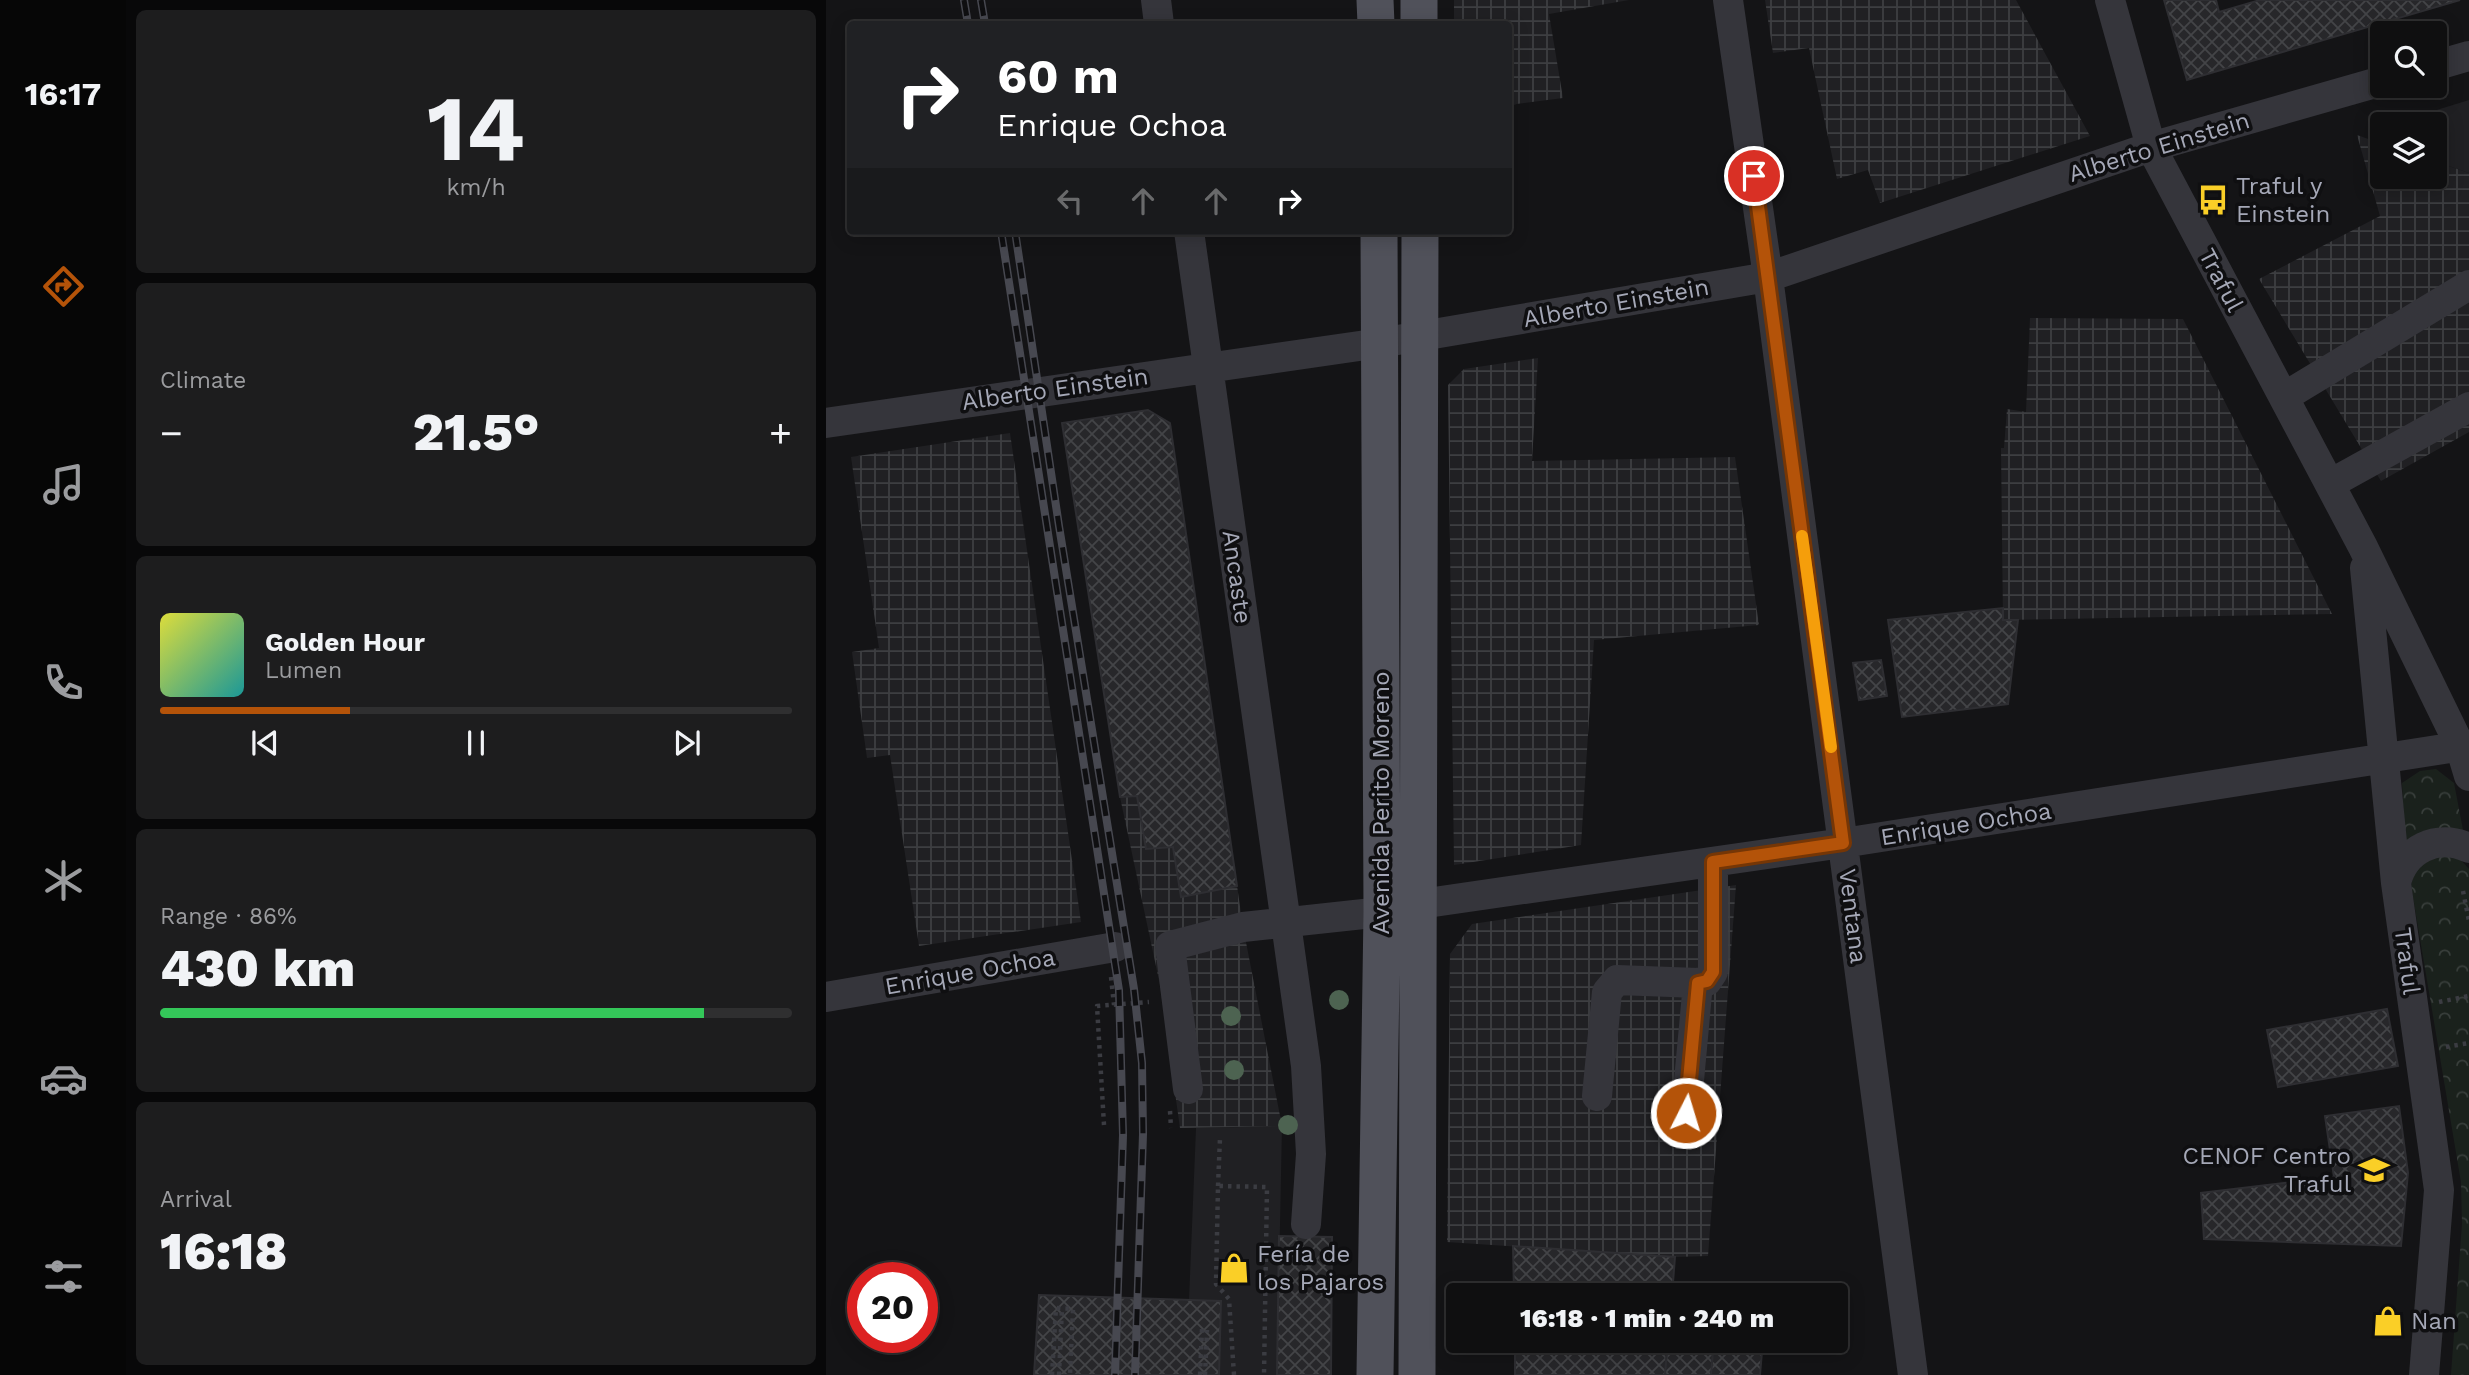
<!DOCTYPE html>
<meta charset="utf-8">
<style>
:root{--surface:#0f0f10;--page:#1d1d1e;--text:#f1f3f6;--muted:#9b9c9f;--line:#2f2f30;--accent:#b45309}
body{margin:0;font-family:"Work Sans",sans-serif;background:var(--page);color:var(--text);height:100vh;display:flex;flex-direction:column;font-size:26px;white-space:nowrap}
*{box-sizing:border-box;margin:0}
p{font-size:23px;color:var(--muted)}
.icon{flex:none;width:38px;height:38px;fill:none;stroke:currentColor;stroke-width:2;stroke-linecap:round;stroke-linejoin:round}
.map{position:relative;flex:1;overflow:hidden}
.details{display:flex;flex-direction:column;gap:10px;padding:10px;background:#080809;width:700px}
.details>*{flex:none}
.guide{position:absolute;left:21px;top:21px;width:665px;height:214px;border-radius:7px;box-shadow:0 4px 18px #0003,0 0 0 2px var(--line);background:#202124;color:#fff;overflow:hidden}
.buttons{position:absolute;left:1544px;top:21px;display:grid;gap:14px}
.buttons a{display:grid;place-items:center;width:77px;height:77px;border-radius:7px;background:var(--surface);box-shadow:0 4px 18px #0003,0 0 0 2px var(--line);font-size:35px}
.speed{position:absolute;left:21px;top:1262px;display:flex;gap:14px;font-size:35px;font-weight:700;text-align:center}
.speed>*{display:grid;place-content:center;width:91px;height:91px;border-radius:50%;background:var(--surface);box-shadow:0 4px 18px #0003,0 0 0 2px var(--line);line-height:1}
.speed .limit{border:10px solid #d22;background:#fff;color:#111}
.pin{position:absolute;display:grid;place-items:center;width:60px;height:60px;color:#fff;margin:-30px;border:4px solid #fff;border-radius:50%;box-shadow:0 2px 7px #0007}
.me{position:absolute;width:77px;margin:-38px;rotate:5deg;stroke-linejoin:round;filter:drop-shadow(0 0 5px #0008)}
.turn{display:flex;align-items:center;gap:24px;height:147px;padding:0 35px;font-size:32px}
.turn .icon{width:91px;height:91px;stroke-width:2.5}
.turn b{display:block;font-size:49px;line-height:60px}
.lanes{display:flex;align-items:center;height:66px;padding:0 35px;background:#0003;justify-content:center;gap:35px;direction:ltr}
.lanes .off{opacity:.35}
.big{font-size:52px;font-weight:800;line-height:1.1}
.details .tile{flex:1;display:flex;flex-direction:column;justify-content:center;gap:10px;min-width:0;padding:0 24px;border-radius:10px;background:var(--page)}
.details .dial{align-items:center;gap:0}
.dial b{font-size:91px;line-height:1}
.song{display:flex;align-items:center;gap:21px}
.cover{width:84px;height:84px;border-radius:10px;background:linear-gradient(135deg,hsl(60 70% 55%),hsl(180 70% 35%))}
.played{height:7px;border-radius:4px;background:linear-gradient(90deg,var(--accent) 30%,var(--line) 30%)}
.keys{display:flex;justify-content:space-around;direction:ltr}
.heat{display:flex;justify-content:space-between;align-items:center;font-size:38px;direction:ltr}
.charge{height:10px;border-radius:5px;background:linear-gradient(90deg,#34c759 86%,var(--line) 0)}
.trip{position:absolute;left:620px;top:1283px;width:402px;height:70px;border-radius:7px;background:var(--surface);box-shadow:0 4px 18px #0003,0 0 0 2px var(--line);font-weight:800;line-height:70px;text-align:center}
main{display:flex;flex:1;min-height:0}
.tabs{display:flex;flex-direction:column;width:126px;justify-content:space-around;align-items:center;background:#060606;color:var(--muted)}
.tabs .icon{width:49px;height:49px}
.tabs .selected{color:var(--accent)}
.tabs b{font-size:32px;color:var(--text)}
.map>svg:first-child{display:block}
.built{fill:#202023}
.industrial{fill:url(#industrial-grid)}
.park{fill:url(#park-crowns)}
.building{fill:url(#building-cross-hatch);stroke:#2e2e32;stroke-width:2}
.lines{fill:none;stroke-linecap:round;stroke-linejoin:round}
.path{stroke:#3b3c42;stroke-width:4.5;stroke-dasharray:3.5 5;stroke-linecap:butt}
.minor{stroke:#35353b;stroke-width:30}
.major{stroke:#50515a;stroke-width:37}
.rail-casing{stroke:#474850;stroke-width:8}
.rail{stroke:#0f0f11;stroke-width:5;stroke-dasharray:16;stroke-linecap:butt}
.tree{fill:#4d6351}
.route-casing{stroke:#753606;stroke-width:18}
.route{stroke:#b45309;stroke-width:12}
.slow{stroke:#f59e0b;stroke-width:12}
.labels{text-anchor:middle;stroke-width:7;stroke-linejoin:round;paint-order:stroke}
.street-label{font-size:24px;fill:#a5a8b7;stroke:#0f0f11}
.poi-label{font-size:24px;fill:#a5a8b7;stroke:#0f0f11;text-anchor:start}
</style>
<main>
<nav class="tabs">
<b>16:17</b>
<svg class="icon selected" aria-label="directions" viewBox="0 0 24 24"><path d="M12 3l9 9-9 9-9-9zM9 14v-3h6M13 9l2 2-2 2"/></svg>
<svg class="icon" aria-label="music" viewBox="0 0 24 24"><path d="M9 18V5l10-2v13"/><circle cx="6" cy="18" r="3"/><circle cx="16" cy="16" r="3"/></svg>
<svg class="icon" aria-label="phone" viewBox="0 0 24 24"><path d="M5 4h4l2 5-3 2q2 4 5 5l2-3 5 2v4C11 20 4 13 5 4z"/></svg>
<svg class="icon" aria-label="climate" viewBox="0 0 24 24"><path d="M12 3v18M4 7l16 10M4 17L20 7"/></svg>
<svg class="icon" aria-label="car" viewBox="0 0 24 24"><path d="M5 17H2v-5l4-1 3-4h7l3 4 3 1v5h-3M9 17h6M6 11h13"/><circle cx="7" cy="17" r="2"/><circle cx="17" cy="17" r="2"/></svg>
<svg class="icon" aria-label="filters" viewBox="0 0 24 24"><path d="M4 7h16M4 17h16"/><circle cx="9" cy="7" r="2"/><circle cx="15" cy="17" r="2"/></svg>
</nav>
<section class="details">
<div class="tile dial"><b>14</b><p>km/h</p></div>
<div class="tile"><p>Climate</p>
<div class="heat"><a>−</a><b class="big">21.5°</b><a>+</a></div>
</div>
<div class="tile">
<div class="song"><i class="cover"></i><div><b>Golden Hour</b><p>Lumen</p></div></div>
<div class="played"></div>
<div class="keys"><svg class="icon" aria-label="previous" viewBox="0 0 24 24"><path d="M18 5L8 12l10 7zM5 5v14"/></svg><svg class="icon" aria-label="pause" viewBox="0 0 24 24"><path d="M8 5v14M16 5v14"/></svg><svg class="icon" aria-label="next" viewBox="0 0 24 24"><path d="M6 5l10 7-10 7zM19 5v14"/></svg></div>
</div>
<div class="tile"><p>Range · 86%</p><b class="big">430 km</b><div class="charge"></div></div>
<div class="tile"><p>Arrival</p><b class="big">16:18</b></div>
</section>
<div class="map">
<svg width="1643" height="1375" viewBox="0 0 1643 1375">
<defs>
<pattern id="industrial-grid" width="8" height="8" patternUnits="userSpaceOnUse" patternTransform="scale(1.75)"><rect width="8" height="8" fill="#202023"/><path d="M0 4h8M4 0v8" fill="none" stroke="#3d3e41"/></pattern>
<pattern id="park-crowns" width="20" height="18" patternUnits="userSpaceOnUse" patternTransform="scale(1.75)"><rect width="20" height="18" fill="#1a211c"/><path d="M2 6a3 3 0 1 1 6 0M12 15a3 3 0 1 1 6 0" fill="none" stroke="#383e3b"/></pattern>
<pattern id="building-cross-hatch" width="8" height="8" patternUnits="userSpaceOnUse" patternTransform="scale(1.75)"><rect width="8" height="8" fill="#27272a"/><path d="M0 0l8 8M0 8l8-8" fill="none" stroke="#434447"/></pattern>
</defs>
<rect width="100%" height="100%" fill="#141416"/>
<path class="built" d="M1643,100v73l-35,-12v-37h-43z
M456,1126l-5,249h-58l2,-74 -32,-1 7,-172z"/>
<path class="industrial" d="M628,0h175l-80,14 14,84 -54,7 -1,-81h-54z
M939,0h251l74,136 -210,67 -12,-33 -31,9 -28,-131 -36,5z
M1531,135l25,9v33h52v-16l35,12v259l-88,49 -122,-202 121,-63z
M1204,318l153,1 149,295 -329,6 -2,-172h3l3,-39 19,3z
M712,358l-6,103 203,-4 24,168 -165,15 -13,205 -127,20 -6,-480 16,-16z
M322,410l22,13 73,504 39,199 -102,2 -20,-143 -40,-188 -58,-374z
M184,433l71,489 -162,24 -29,-191 -23,3 -15,-106 27,-4 -28,-191z
M910,885l-28,371 -33,1 -228,-15 3,-288 22,-30z"/>
<path class="park" d="M1610,769l18,14 9,47 -8,-1 -50,14 -3,-60 18,-12z
M1611,853l21,4 11,12v506h-18l11,-151 -1,-42 -50,-297 7,-23z"/>
<path class="building" d="M1338,0h52l3,12 41,-12h200l-273,80z
M322,410l22,13 67,463 -56,11 -8,-50 -27,2 -9,-53 -17,1 -58,-374z
M1177,608v12h15l-10,84 -106,13 -14,-97z
M1055,660l6,36 -28,4 -6,-37z
M1561,1009l11,57 -120,21 -11,-57z
M1573,1106l9,67 -7,73 -197,-7 -3,-46 133,-16 -9,-61z
M453,1236l53,1 -1,138h-54z
M687,1246l162,11 -3,38h-158z
M213,1295l182,6 -2,74h-185z
M689,1340h153l-3,35h-150z
M888,1340h49l-3,35h-49z
M841,1347l46,3 -2,25h-46z"/>
<g class="lines">
<path class="path" d="M1637,891l6,30
M285,977l3,28
M1613,1002l30,-6
M1620,1047l23,-4
M344,1111l1,17
M278,1125l-7,-119 52,-4
M392,1186l2,-48
M226,1375l4,-67 17,1 -3,66
M233,1375l3,-67
M374,1375l2,-46
M379,1375l2,-45
M408,1375l-5,-76 -13,-15 2,-98 49,1 -3,188"/>
<path class="minor" d="M330,0l3,24
M902,0l40,277 145,1098
M1284,0l41,147 212,400 97,199 9,30
M1608,66l35,-10
M363,231l117,835 5,88 -5,70
M1458,397l185,-112
M0,423l554,-80 388,-66 383,-130 231,-66
M1504,484l139,-77
M1539,568l31,315 43,307 -15,185
M1570,883c8,-34 41,-50 73,-35
M594,904l423,-61 626,-98
M0,997l289,-50
M362,1089l-18,-143 73,-19 139,-15
M771,1096l10,-104 10,-12 81,3 9,-2 6,-9v-110
M860,1113l12,-130"/>
<path class="major" d="M549,0l1,24
M593,0v24
M549,1375l7,-463 -3,-681
M591,1375l3,-1144"/>
<g class="rail-casing">
<path id="rail" d="M138,0l4,24
M155,0l4,24
M175,231l118,759 4,145 -8,240
M189,231l44,295 75,463 8,74 1,71 -8,241"/>
</g>
<use href="#rail" class="rail"/>
</g>
<g class="tree">
<circle cx="513" cy="1000" r="10"/>
<circle cx="405" cy="1016" r="10"/>
<circle cx="408" cy="1070" r="10"/>
<circle cx="462" cy="1125" r="10"/>
</g>
<g class="lines">
<g class="route-casing">
<path id="route" d="M860,1113l12,-130 9,-2 6,-9v-110l130,-19 -89,-667"/>
</g>
<use href="#route" class="route"/>
<path class="slow" d="M976,536l29,211"/>
</g>
<defs>
<g id="bus-bare" transform="scale(2.415)"><path d="M-5-6H5V4H4V6H2V4H-2V6H-4V4H-5ZM-3.5-4V0h7V-4ZM-3.5 1.2v1.5H-2V1.2ZM2 1.2v1.5H3.5V1.2Z" fill="#facf27" stroke="#0f0f11" stroke-width="2.5" paint-order="stroke"/></g>
<g id="school-bare" transform="scale(2.415)"><path d="M0-5L7-2L0 1L-7-2ZM-4 1L0 2.5L4 1V4Q0 6-4 4Z" fill="#facf27" stroke="#0f0f11" stroke-width="2.5" paint-order="stroke"/></g>
<g id="shop-bare" transform="scale(2.415)"><path d="M-5-2.5h2.3a2.7 3.5 0 0 1 5.4 0H5L5.5 6h-11ZM-1.5-2.5h3a1.5 2.3 0 0 0-3 0Z" fill="#facf27" stroke="#0f0f11" stroke-width="2.5" paint-order="stroke"/></g>
</defs>
<g fill-rule="evenodd">
<use href="#bus-bare" x="1387" y="200"/>
<use href="#school-bare" x="1548" y="1170"/>
<use href="#shop-bare" x="408" y="1268"/>
<use href="#shop-bare" x="1562" y="1321"/>
</g>
<g class="labels">
<g class="street-label">
<text transform="translate(1333 147) rotate(-17)" y="8">Alberto Einstein</text>
<text transform="translate(1395 280) rotate(62)" y="8">Traful</text>
<text transform="translate(790 303) rotate(-10)" y="8">Alberto Einstein</text>
<text transform="translate(229 389) rotate(-8)" y="8">Alberto Einstein</text>
<text transform="translate(411 577) rotate(82)" y="8">Ancaste</text>
<text transform="translate(555 803) rotate(-90)" y="8">Avenida Perito Moreno</text>
<text transform="translate(1140 824) rotate(-9)" y="8">Enrique Ochoa</text>
<text transform="translate(1027 916) rotate(83)" y="8">Ventana</text>
<text transform="translate(1581 961) rotate(82)" y="8">Traful</text>
<text transform="translate(144 972) rotate(-10)" y="8">Enrique Ochoa</text>
</g>
<g class="poi-label">
<text x="1410" y="194">Traful y<tspan x="1410" dy="28">Einstein</tspan></text>
<text x="1525" y="1164" text-anchor="end">CENOF Centro<tspan x="1525" dy="28">Traful</tspan></text>
<text x="431" y="1262">Fería de<tspan x="431" dy="28">los Pajaros</tspan></text>
<text x="1585" y="1329">Nan</text>
</g>
</g>
</svg>
<div class="buttons">
<a><svg class="icon" aria-label="search" viewBox="0 0 24 24"><circle cx="10" cy="10" r="6"/><path d="M15 15l6 6"/></svg></a>
<a><svg class="icon" aria-label="layers" viewBox="0 0 24 24"><path d="M12 4l9 5-9 5-9-5zM3 14l9 5 9-5"/></svg></a>
</div>
<div class="speed"><div class="limit">20</div></div>
<div class="pin" style="left:928px;top:176px;background:#d93025"><svg class="icon" aria-label="arrive" viewBox="0 0 24 24"><path d="M6 21V4h12l-3 4 3 4H6"/></svg></div>
<svg class="me" style="left:860px;top:1113px" viewBox="-20 -20 40 40"><circle r="17" fill="#b45309" stroke="#fff" stroke-width="3"/><path d="M0-11L8 9 0 5-8 9z" fill="#fff"/></svg>
<div class="trip">16:18 · 1 min · 240 m</div>
<div class="guide">
<div class="turn"><svg class="icon" aria-label="right" viewBox="0 0 24 24"><path d="M7 20v-9h11M14 6l5 5-5 5"/></svg><div><b>60 m</b>Enrique Ochoa</div></div>
<div class="lanes"><svg class="icon off" aria-label="left" viewBox="0 0 24 24"><path d="M17 20v-9H6M10 6l-5 5 5 5"/></svg><svg class="icon off" aria-label="ahead" viewBox="0 0 24 24"><path d="M12 20V5M6 11l6-6 6 6"/></svg><svg class="icon off" aria-label="ahead" viewBox="0 0 24 24"><path d="M12 20V5M6 11l6-6 6 6"/></svg><svg class="icon" aria-label="right" viewBox="0 0 24 24"><path d="M7 20v-9h11M14 6l5 5-5 5"/></svg></div>
</div>
</div>
</main>
